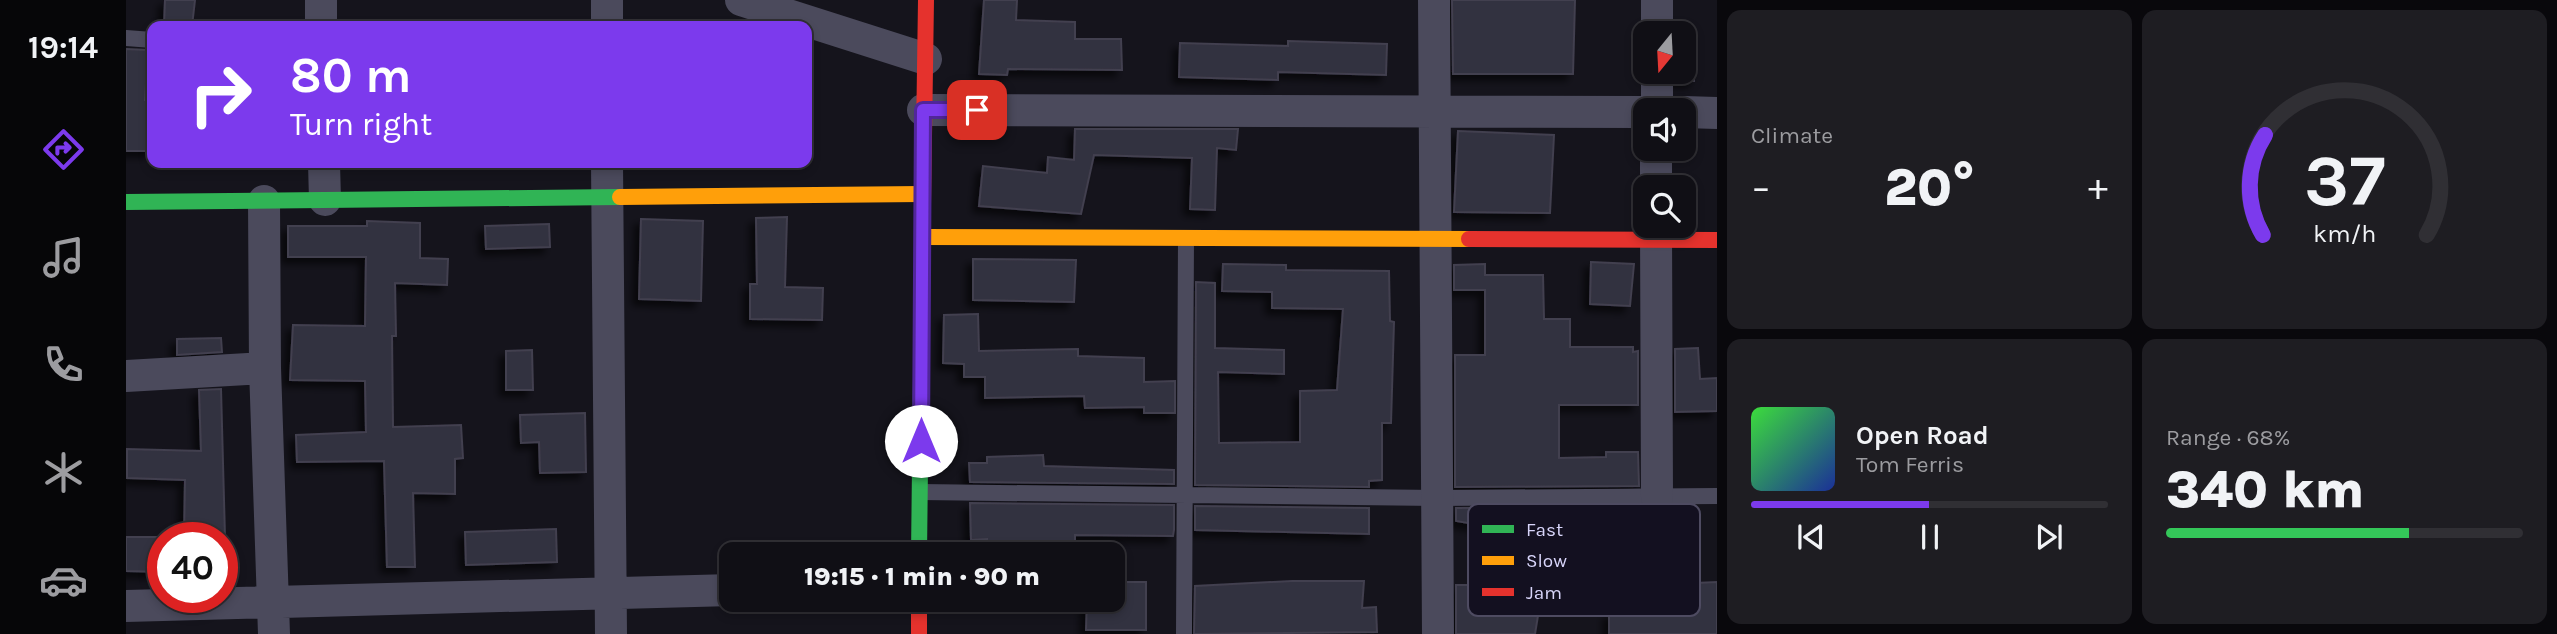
<!DOCTYPE html>
<meta charset="utf-8">
<style>
:root{--surface:#100f15;--page:#1e1d22;--text:#f1f3f6;--muted:#9c9ca0;--line:#302f34;--accent:#7c3aed}
body{margin:0;font-family:Karla,sans-serif;background:var(--page);color:var(--text);height:100vh;display:flex;flex-direction:column;font-size:26px;white-space:nowrap}
*{box-sizing:border-box;margin:0}
p{font-size:23px;color:var(--muted)}
.icon{flex:none;width:38px;height:38px;fill:none;stroke:currentColor;stroke-width:2;stroke-linecap:round;stroke-linejoin:round}
.map{position:relative;flex:1;overflow:hidden}
.side{display:flex;flex-direction:column;gap:10px;padding:10px;background:#09080c;width:840px}
.side>*{flex:none}
.top-card{position:absolute;left:21px;top:21px;width:665px;height:147px;border-radius:14px;box-shadow:0 4px 10px #0003,0 0 0 2px var(--line);background:#7c3aed;color:#fff;overflow:hidden}
.needle{width:46px;rotate:198deg}
.controls{position:absolute;left:1507px;top:21px;display:grid;gap:14px}
.controls a{display:grid;place-items:center;width:63px;height:63px;border-radius:14px;background:var(--surface);box-shadow:0 4px 10px #0003,0 0 0 2px var(--line);font-size:35px}
.speed{position:absolute;left:21px;top:522px;display:flex;gap:14px;font-size:35px;font-weight:700;text-align:center}
.speed>*{display:grid;place-content:center;width:91px;height:91px;border-radius:50%;background:var(--surface);box-shadow:0 4px 10px #0003,0 0 0 2px var(--line);line-height:1}
.speed .limit{border:10px solid #d22;background:#fff;color:#111}
.pin{position:absolute;display:grid;place-items:center;width:60px;height:60px;color:#fff;margin:-30px;border-radius:14px;box-shadow:0 4px 10px #0006}
.me{position:absolute;width:77px;margin:-38px;rotate:0deg;stroke-linejoin:round;filter:drop-shadow(0 0 5px #0008)}
.turn{display:flex;align-items:center;gap:24px;height:147px;padding:0 28px;font-size:32px}
.turn .icon{width:91px;height:91px;stroke-width:2.5}
.turn b{display:block;font-size:49px;line-height:60px}
.big{font-size:52px;font-weight:800;line-height:1.1}
.side .widget{flex:1;display:flex;flex-direction:column;justify-content:center;gap:10px;min-width:0;padding:0 24px;border-radius:14px;background:var(--page)}
.side .dial{align-items:center;gap:0}
.dial svg{height:182px;overflow:visible;fill:none;stroke:var(--line);stroke-width:7;stroke-linecap:round;text-anchor:middle}
.dial text{fill:var(--text);stroke:none}
.song{display:flex;align-items:center;gap:21px}
.cover{width:84px;height:84px;border-radius:10px;background:linear-gradient(135deg,hsl(120 70% 55%),hsl(230 70% 35%))}
.played{height:7px;border-radius:4px;background:linear-gradient(90deg,var(--accent) 50%,var(--line) 50%)}
.keys{display:flex;justify-content:space-around;direction:ltr}
.heat{display:flex;justify-content:space-between;align-items:center;font-size:38px;direction:ltr}
.charge{height:10px;border-radius:5px;background:linear-gradient(90deg,#34c759 68%,var(--line) 0)}
.side .tiles{flex:1;display:grid;gap:10px;grid-template-columns:repeat(2,1fr)}
.trip{position:absolute;left:593px;top:542px;width:406px;height:70px;border-radius:14px;background:var(--surface);box-shadow:0 4px 10px #0003,0 0 0 2px var(--line);font-weight:800;line-height:70px;text-align:center}
main{display:flex;flex:1;min-height:0}
.tab-bar{display:flex;flex-direction:column;width:126px;justify-content:space-around;align-items:center;background:#060608;color:var(--muted)}
.tab-bar .icon{width:49px;height:49px}
.tab-bar .active{color:var(--accent)}
.tab-bar b{font-size:32px;color:var(--text)}
.map>svg:first-child{display:block}
.building{fill:#33323f;stroke:#423f4f;stroke-width:2;filter:url(#shadow)}
.lines{fill:none;stroke-linecap:round;stroke-linejoin:round}
.lane{stroke:#4b4a5c;stroke-width:16}
.street{stroke:#4b4a5c;stroke-width:32}
.fast{stroke:#30b455;stroke-width:16}
.slow{stroke:#ff9f0a;stroke-width:16}
.jam{stroke:#e5322d;stroke-width:16}
.route-casing{stroke:#51269a;stroke-width:18}
.route{stroke:#7c3aed;stroke-width:12}
.key{fill:#131020;stroke:#4e4b61;stroke-width:2}
.key-label{font-size:19px;fill:#d8d5fa}
</style>
<main>
<nav class="tab-bar">
<b>19:14</b>
<svg class="icon active" aria-label="directions" viewBox="0 0 24 24"><path d="M12 3l9 9-9 9-9-9zM9 14v-3h6M13 9l2 2-2 2"/></svg>
<svg class="icon" aria-label="music" viewBox="0 0 24 24"><path d="M9 18V5l10-2v13"/><circle cx="6" cy="18" r="3"/><circle cx="16" cy="16" r="3"/></svg>
<svg class="icon" aria-label="phone" viewBox="0 0 24 24"><path d="M5 4h4l2 5-3 2q2 4 5 5l2-3 5 2v4C11 20 4 13 5 4z"/></svg>
<svg class="icon" aria-label="climate" viewBox="0 0 24 24"><path d="M12 3v18M4 7l16 10M4 17L20 7"/></svg>
<svg class="icon" aria-label="car" viewBox="0 0 24 24"><path d="M5 17H2v-5l4-1 3-4h7l3 4 3 1v5h-3M9 17h6M6 11h13"/><circle cx="7" cy="17" r="2"/><circle cx="17" cy="17" r="2"/></svg>
</nav>
<div class="map">
<svg width="1591" height="634" viewBox="0 0 1591 634">
<defs>
<filter id="shadow"><feDropShadow dx="-6" dy="6" stdDeviation="3.5" flood-color="#0009"/></filter>
</defs>
<rect width="100%" height="100%" fill="#15141c"/>
<path class="building" d="M39,0h30l-3,26h-28z
M858,0h33l-1,20 59,2v17h46l1,31 -114,-1 -1,6 -28,-1z
M1326,0h123l-2,74h-120z
M1549,27h19v54l-19,-1v-8h9v-39h-9z
M1162,41l99,3 -1,31 -108,-3v8l-99,-3 1,-34 108,3z
M0,49l22,1 -3,50h7v51h-26z
M949,129h163l-2,21 -19,-2 -2,62 -25,-1 2,-51 -98,-3 -13,59 -102,-8 4,-40 64,7 1,-16 26,3z
M1332,131l96,4 -4,78 -96,-1z
M661,217l-2,70 38,1 -1,32 -72,-1v-35h7l-1,-66z
M515,219l62,2 -2,80 -62,-2z
M241,221l53,2v35l28,1 -1,26 -52,-2 1,53h-4l1,91 68,-2 2,33 -8,1v35l-42,-1 2,74h-28l-3,-106 -87,1 -1,-27 70,-3 -1,-51 -75,-1 3,-55 72,1 1,-69h-78v-31h79z
M423,224l1,23 -64,2 -1,-23z
M847,259l103,1 -2,42 -101,-2z
M1465,262l43,2 -4,42 -40,-2z
M1097,264l63,1v5l103,1 1,50 4,1 -3,101h-9v57l-13,1v6l-174,-2 1,-203 19,1v65l69,2v24l-66,-2 1,71 81,-1v-51l37,-1 6,-81 -71,-1v-16l-50,-1z
M1359,264v11h58l1,44h26v28h63v5l5,-1v54h-79v53l47,-1v-5h32l1,34 -184,1v-132h30v-65h-31v-25z
M852,314l1,37 99,-2v7l66,2v24l31,-1v32h-31v-6l-59,1 -1,-12 -99,2v-21h-21v-13l-21,-1 1,-48z
M95,338l1,14 -45,3v-16z
M1572,348l2,31 17,-1v33l-42,1v-63z
M406,350l1,40h-27v-39z
M95,389l4,148h-41l1,-57 -58,-2v-29l74,2 -2,-61z
M459,413l1,59 -46,1 -1,-31 -18,1 -1,-28z
M917,455l1,11 130,4v14l-204,-2 -1,-19h18v-6z
M844,503l204,2v25l-1,6 -98,-1v6h-51v14h-37v-16l-16,1z
M1069,506l174,2v26l-174,-4z
M1516,507l6,6 12,2 -1,36 -22,1 -1,-22 -98,-7 -38,-1 -3,6 -41,-7v-13z
M430,529l1,33 -91,3 -1,-33z
M0,537h37v35l-37,-1z
M1166,581h72l-2,27 14,-1 1,25 -183,2 1,-48z
M992,582h28v48h-60l1,-30h30z
M1591,582v52h-108v-21l65,-1 -2,-28z
M1330,585h87l-8,49h-79z"/>
<g class="lines">
<path class="lane" d="M0,38l26,2
M794,492l517,6 280,-2
M1058,634l2,-396"/>
<path class="street" d="M195,0v26
M615,0l185,59
M1308,0l4,634
M1531,0v33
M481,26v-26
M1531,72v38
M797,110l722,2
M1558,112l33,1
M198,163l1,37
M481,163l4,471
M1530,187v-38
M138,201l1,167 9,266
M1530,226l1,271
M0,376l139,-8
M0,606l606,-16"/>
<path class="fast" d="M0,202l494,-5
M793,555l4,-350"/>
<path class="slow" d="M494,197l302,-3
M796,237l547,2"/>
<path class="jam" d="M797,205l3,-205
M1343,239l248,1
M793,600v34"/>
</g>
<g class="lines">
<g class="route-casing">
<path id="route" d="M795,441l2,-331h54"/>
</g>
<use href="#route" class="route"/>
</g>
<rect x="1342" y="504" width="232" height="112" rx="10" class="key"/>
<rect x="1356" y="525" width="32" height="8" fill="#30b455"/>
<rect x="1356" y="556" width="32" height="9" fill="#ff9f0a"/>
<rect x="1356" y="588" width="32" height="8" fill="#e5322d"/>
<g class="key-label">
<text x="1400" y="536">Fast</text>
<text x="1400" y="567">Slow</text>
<text x="1400" y="599">Jam</text>
</g>
</svg>
<div class="controls">
<a><svg class="needle" viewBox="-14 -14 28 28"><path d="M0-13l5 13h-10z" fill="#e53935"/><path d="M0 13l5-13h-10z" fill="#9c9ca0"/></svg></a>
<a><svg class="icon" aria-label="sound" viewBox="0 0 24 24"><path d="M4 9h4l5-4v14l-5-4H4zM17 9q2 3 0 6"/></svg></a>
<a><svg class="icon" aria-label="search" viewBox="0 0 24 24"><circle cx="10" cy="10" r="6"/><path d="M15 15l6 6"/></svg></a>
</div>
<div class="speed"><div class="limit">40</div></div>
<div class="pin" style="left:851px;top:110px;background:#d93025"><svg class="icon" aria-label="arrive" viewBox="0 0 24 24"><path d="M6 21V4h12l-3 4 3 4H6"/></svg></div>
<svg class="me" style="left:795px;top:441px" viewBox="-20 -20 40 40"><circle r="19" fill="#fff"/><path d="M0-13L10 11 0 6-10 11z" fill="#7c3aed"/></svg>
<div class="trip">19:15 · 1 min · 90 m</div>
<div class="top-card">
<div class="turn"><svg class="icon" aria-label="right" viewBox="0 0 24 24"><path d="M7 20v-9h11M14 6l5 5-5 5"/></svg><div><b>80 m</b>Turn right</div></div>
</div>
</div>
<section class="side">
<div class="tiles">
<div class="widget"><p>Climate</p>
<div class="heat"><a>−</a><b class="big">20°</b><a>+</a></div>
</div>
<div class="widget dial"><svg viewBox="0 0 100 80">
<path d="M14 69A42 42 0 1 1 86 69"/>
<path d="M14 69A42 42 0 0 1 15 25" stroke="#7c3aed"/>
<text x="50" y="56" font-size="32" font-weight="700">37</text>
<text x="50" y="72" font-size="11">km/h</text>
</svg></div>
<div class="widget">
<div class="song"><i class="cover"></i><div><b>Open Road</b><p>Tom Ferris</p></div></div>
<div class="played"></div>
<div class="keys"><svg class="icon" aria-label="previous" viewBox="0 0 24 24"><path d="M18 5L8 12l10 7zM5 5v14"/></svg><svg class="icon" aria-label="pause" viewBox="0 0 24 24"><path d="M8 5v14M16 5v14"/></svg><svg class="icon" aria-label="next" viewBox="0 0 24 24"><path d="M6 5l10 7-10 7zM19 5v14"/></svg></div>
</div>
<div class="widget"><p>Range · 68%</p><b class="big">340 km</b><div class="charge"></div></div>
</div>
</section>
</main>
